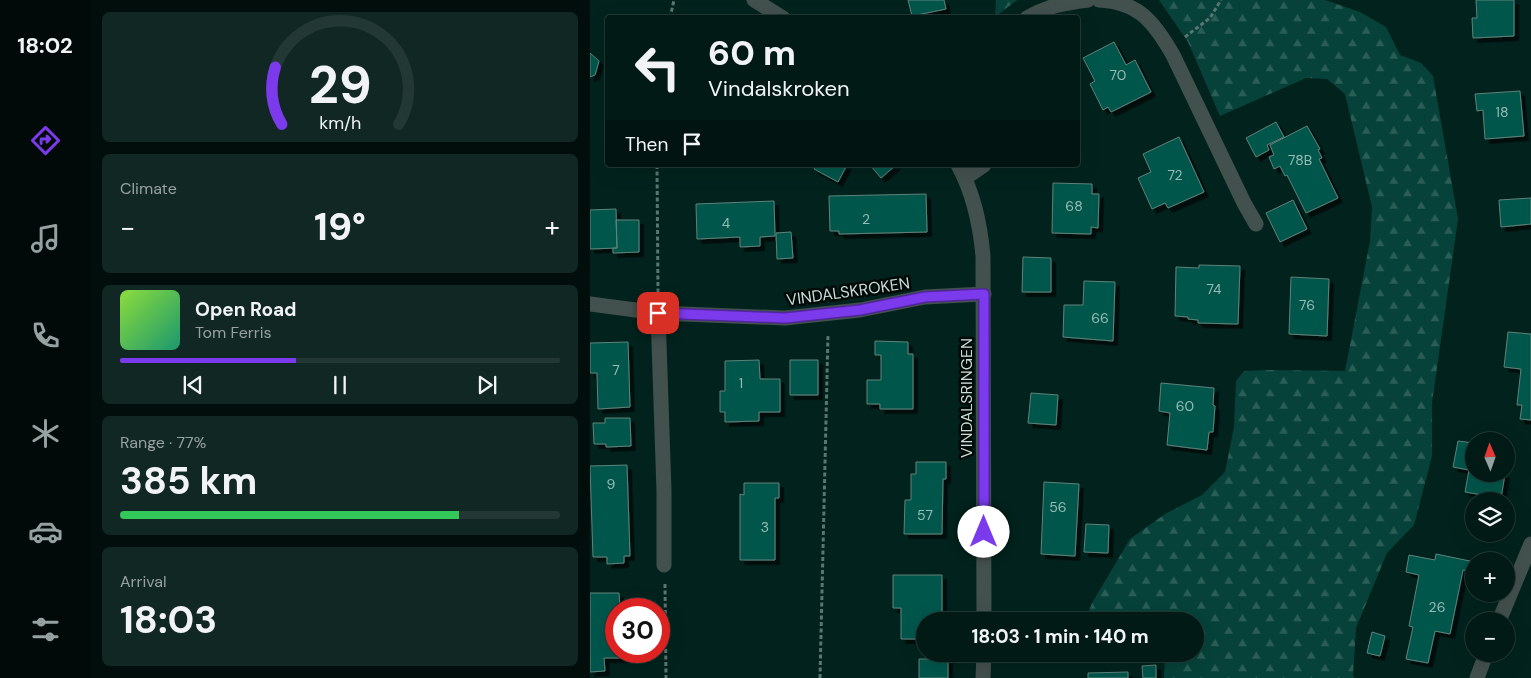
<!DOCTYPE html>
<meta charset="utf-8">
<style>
:root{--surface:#021a16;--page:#102723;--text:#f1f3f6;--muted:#96a1a1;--line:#233835;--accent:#7c3aed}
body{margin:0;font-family:"DM Sans",sans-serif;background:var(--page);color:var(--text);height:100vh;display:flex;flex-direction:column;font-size:19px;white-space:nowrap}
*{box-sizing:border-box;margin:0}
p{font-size:16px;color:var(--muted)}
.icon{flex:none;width:28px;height:28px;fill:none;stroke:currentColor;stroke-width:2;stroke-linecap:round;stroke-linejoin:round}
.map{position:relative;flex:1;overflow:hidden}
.sheet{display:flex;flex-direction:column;gap:12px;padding:12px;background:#010e0c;width:500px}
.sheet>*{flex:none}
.hud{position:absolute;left:15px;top:15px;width:475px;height:152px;border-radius:5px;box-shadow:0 5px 20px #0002,0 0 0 1px var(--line);background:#021a16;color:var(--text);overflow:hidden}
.needle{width:32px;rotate:358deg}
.buttons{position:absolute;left:875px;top:432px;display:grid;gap:10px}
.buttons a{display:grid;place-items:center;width:50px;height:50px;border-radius:50%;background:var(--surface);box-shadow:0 5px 20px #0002,0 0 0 1px var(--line);font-size:25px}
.speed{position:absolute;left:15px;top:598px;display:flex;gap:10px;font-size:25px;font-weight:700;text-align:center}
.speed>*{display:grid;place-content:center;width:65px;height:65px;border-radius:50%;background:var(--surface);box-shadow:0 5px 20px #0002,0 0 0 1px var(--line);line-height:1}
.speed .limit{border:8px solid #d22;background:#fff;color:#111}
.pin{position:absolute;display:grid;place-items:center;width:42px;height:42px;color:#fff;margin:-21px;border-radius:10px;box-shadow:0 2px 8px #0006}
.me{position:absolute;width:55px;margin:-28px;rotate:0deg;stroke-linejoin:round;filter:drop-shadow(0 0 4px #0008)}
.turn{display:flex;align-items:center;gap:18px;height:105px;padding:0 20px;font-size:22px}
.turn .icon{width:65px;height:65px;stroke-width:2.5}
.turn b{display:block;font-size:35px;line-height:42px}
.then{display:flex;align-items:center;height:48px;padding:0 20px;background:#0003;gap:10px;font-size:19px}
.big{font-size:38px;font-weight:700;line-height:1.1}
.sheet .tile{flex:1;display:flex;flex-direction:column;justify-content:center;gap:8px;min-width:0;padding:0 18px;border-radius:8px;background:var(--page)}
.sheet .dial{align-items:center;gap:0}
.dial svg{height:130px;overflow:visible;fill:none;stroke:var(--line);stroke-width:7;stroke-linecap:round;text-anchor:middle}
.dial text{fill:var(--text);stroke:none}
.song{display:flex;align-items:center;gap:15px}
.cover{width:60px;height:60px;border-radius:8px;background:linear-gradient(135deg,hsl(90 70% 55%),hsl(160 70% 35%))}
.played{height:5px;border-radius:2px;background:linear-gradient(90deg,var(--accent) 40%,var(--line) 40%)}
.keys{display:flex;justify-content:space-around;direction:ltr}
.heat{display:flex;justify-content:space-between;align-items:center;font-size:28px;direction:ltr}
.charge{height:8px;border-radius:4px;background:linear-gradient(90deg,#34c759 77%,var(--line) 0)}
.trip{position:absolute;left:326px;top:612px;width:288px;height:50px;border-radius:25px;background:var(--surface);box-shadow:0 5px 20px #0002,0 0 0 1px var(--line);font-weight:700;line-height:50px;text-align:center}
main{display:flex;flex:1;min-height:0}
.dock{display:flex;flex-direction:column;width:90px;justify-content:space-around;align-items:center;background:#010a09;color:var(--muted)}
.dock .icon{width:35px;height:35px}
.dock .selected{color:var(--accent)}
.dock b{font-size:22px;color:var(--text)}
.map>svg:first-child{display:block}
.forest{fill:url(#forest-firs)}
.building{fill:#01574b;stroke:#60827a;filter:url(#shadow)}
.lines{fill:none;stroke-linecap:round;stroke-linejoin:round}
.path{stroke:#5b7570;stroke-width:3;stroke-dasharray:4 2.5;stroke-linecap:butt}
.street{stroke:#43514e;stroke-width:15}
.route-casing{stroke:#51269a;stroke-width:12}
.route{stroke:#7c3aed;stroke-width:9}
.labels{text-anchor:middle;stroke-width:5;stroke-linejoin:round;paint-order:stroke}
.number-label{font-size:14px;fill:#98bcb6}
.street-label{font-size:16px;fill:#cbddd9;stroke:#010a07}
</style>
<main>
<nav class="dock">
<b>18:02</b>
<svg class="icon selected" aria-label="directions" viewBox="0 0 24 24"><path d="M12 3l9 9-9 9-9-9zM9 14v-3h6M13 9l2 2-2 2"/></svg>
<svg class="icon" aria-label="music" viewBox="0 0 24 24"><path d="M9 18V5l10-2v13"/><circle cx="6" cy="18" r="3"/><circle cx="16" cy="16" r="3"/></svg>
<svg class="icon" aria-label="phone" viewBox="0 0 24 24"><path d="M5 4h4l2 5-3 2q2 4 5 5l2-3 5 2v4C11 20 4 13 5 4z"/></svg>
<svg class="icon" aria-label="climate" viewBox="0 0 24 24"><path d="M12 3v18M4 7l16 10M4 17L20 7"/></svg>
<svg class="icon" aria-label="car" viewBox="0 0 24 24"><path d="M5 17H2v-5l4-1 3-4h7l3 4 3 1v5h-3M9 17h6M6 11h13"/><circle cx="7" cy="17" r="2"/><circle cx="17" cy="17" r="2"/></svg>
<svg class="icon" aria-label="filters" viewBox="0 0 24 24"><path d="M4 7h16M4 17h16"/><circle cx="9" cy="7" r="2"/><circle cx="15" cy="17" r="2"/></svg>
</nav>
<section class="sheet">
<div class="tile dial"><svg viewBox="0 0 100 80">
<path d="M14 69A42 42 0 1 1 86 69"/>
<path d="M14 69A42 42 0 0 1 10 34" stroke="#7c3aed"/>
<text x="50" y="56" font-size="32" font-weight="700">29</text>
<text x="50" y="72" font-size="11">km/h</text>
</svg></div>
<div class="tile"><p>Climate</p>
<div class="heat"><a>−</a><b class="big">19°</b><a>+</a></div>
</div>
<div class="tile">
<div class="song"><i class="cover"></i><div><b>Open Road</b><p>Tom Ferris</p></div></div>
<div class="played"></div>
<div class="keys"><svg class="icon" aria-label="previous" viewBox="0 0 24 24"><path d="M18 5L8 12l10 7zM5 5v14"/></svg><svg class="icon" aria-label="pause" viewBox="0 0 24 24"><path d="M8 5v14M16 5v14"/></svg><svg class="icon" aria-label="next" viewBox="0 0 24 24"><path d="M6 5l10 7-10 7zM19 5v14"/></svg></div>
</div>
<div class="tile"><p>Range · 77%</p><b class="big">385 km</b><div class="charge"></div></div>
<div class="tile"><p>Arrival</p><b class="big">18:03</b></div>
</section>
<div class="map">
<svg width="941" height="678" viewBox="0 0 941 678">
<defs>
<pattern id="forest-firs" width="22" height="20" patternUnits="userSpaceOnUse" patternTransform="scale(1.25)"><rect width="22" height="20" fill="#064239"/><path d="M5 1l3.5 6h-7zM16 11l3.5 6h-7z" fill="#295d55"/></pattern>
<filter id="shadow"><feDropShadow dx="4.5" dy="4.5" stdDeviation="0" flood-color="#0009"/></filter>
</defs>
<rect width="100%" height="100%" fill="#02231d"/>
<path class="forest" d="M406,0h21l-22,17z
M569,0h166l35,12 26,15 14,28 21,8 12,13 25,143 -26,184v53l-18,69 -27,28 -31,75 -3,47 1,3h-190l1,-20 -3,-4h33v-33h-110l7,-18 38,-64 35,-25 37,-19 23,-23 9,-45 2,-46 8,-10 24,-1 77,1 25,-130 2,-34 -27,-113 -18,-15 -21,-1 -86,38 -32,-74z"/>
<path class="building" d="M318,0h36l2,9 -34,7z
M886,0h38v36l-41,2 -1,-20h5z
M524,42l12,23 9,-5 16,32 -40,20 -3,-5 -5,3 -13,-26 5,-3 -12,-23z
M0,53l9,8 -4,14 -5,2z
M930,91l4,45 -39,3 -2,-29 -6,1 -2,-17z
M686,122l8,15 -17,8 2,5 -13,7 -10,-19z
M717,126l13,23 -2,1 4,8 -3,1 19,39 -32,15 -19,-38 -2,1 -5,-10 -6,3 -5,-12 5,-2 -4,-10z
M589,137l25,55 -36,16 -3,-5 -13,6 -14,-31 13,-6 -8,-18z
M226,165h31l-9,17 -24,-13z
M280,165h26l-15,13z
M463,183l39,1v10h7l-1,34 -7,-1v7l-39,-1z
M336,194l1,38 -88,2v-3h-9l-1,-35z
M941,198v26l-30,3 -2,-27z
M703,200l14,29 -27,13 -14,-29z
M184,201l1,35 -15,1v9l-20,1v-10l-43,2 -1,-35z
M26,209l1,39 -27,1v-39z
M26,220h23v32l-26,1v-5h4z
M201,232l2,26 -16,1 -1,-26z
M433,257l28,1v34h-29z
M609,265l41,1 -2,58 -40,-1v-3l-10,-1v-2l-13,-1 1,-49 23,1z
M701,277l38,2 -2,57 -38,-2z
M494,281l31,1 -2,59 -50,-4 1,-32h19z
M918,332l23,2v86l-11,-1 2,-14h-5l4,-36 -17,-2z
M285,341l33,1v12h5v55h-33v-5h-13v-24h14v-25h-6z
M38,342l2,65 -32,2 -1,-36h-7v-30z
M169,360l1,19h20v33h-21v9l-34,1v-10h-5v-21h5v-30z
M200,360h28v35h-28z
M571,383l53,5 -1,17 2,1 -2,26h-4l-2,18 -40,-5 3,-32 -11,-2z
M441,393l27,2 -2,30 -28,-2z
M15,418h25l1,28 -25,1v-3h-12l-1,-21h12z
M868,441l16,2v31h31l-4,24 -36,-6 4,-22 -16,-3z
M326,462h30v17h-3l-1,55h-38l1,-34h6v-26h5z
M37,465l3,91h-6v7l-17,1v-7h-14l-3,-91z
M454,482l35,2 -4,72 -34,-2z
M154,483h35v15h-4v62h-35v-66l4,1z
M496,524l23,1 -1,28 -24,-1z
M846,554l34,7 -2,10 -5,-1 -13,64 -15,-3 -7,32 -22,-4 7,-32 -4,-1 10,-51 -13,-3 3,-17 26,5z
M303,575h49v46h-17v18h-24v-31h-8z
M0,593h29l1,16h-4v42h27l1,7h-40l1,13 -15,1z
M782,632l13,4 -5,20 -13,-3z
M329,659h29v19h-29z
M566,665v13h-13l-1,-12z
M538,672v6h-40v-5z"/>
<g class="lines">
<path class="path" d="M80,18l4,-18
M595,37l25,-19 11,-18
M67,165l1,127
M75,584l1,94
M230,678l8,-344"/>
<path class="street" d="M164,0l29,18
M509,0c40,2 55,22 74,55l71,148 12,21
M437,18c20,-12 38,-15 61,-18
M368,165c16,29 22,59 25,91l1,365
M375,178l19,-13
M0,304l68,9 127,5 75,-8 65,-13 59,-3
M68,313l6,178v74
M909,621l32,-77
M393,678l1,-24
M887,678l9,-24"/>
</g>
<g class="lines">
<g class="route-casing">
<path id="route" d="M68,313l127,5 75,-8 65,-13 59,-3v238"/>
</g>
<use href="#route" class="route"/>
</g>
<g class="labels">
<g class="number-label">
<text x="528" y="80">70</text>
<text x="912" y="117">18</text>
<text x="710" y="165">78B</text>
<text x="585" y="180">72</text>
<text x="484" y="211">68</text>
<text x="276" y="224">2</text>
<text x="136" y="228">4</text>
<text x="624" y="294">74</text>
<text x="717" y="310">76</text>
<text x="510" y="323">66</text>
<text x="26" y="375">7</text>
<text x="151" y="388">1</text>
<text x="595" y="411">60</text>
<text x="21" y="489">9</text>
<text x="468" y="512">56</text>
<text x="335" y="520">57</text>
<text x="175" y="532">3</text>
<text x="847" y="612">26</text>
</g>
<g class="street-label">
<text transform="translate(258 291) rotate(-8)" y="6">VINDALSKROKEN</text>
<text transform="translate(376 398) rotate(-90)" y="6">VINDALSRINGEN</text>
</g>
</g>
</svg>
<div class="buttons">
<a><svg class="needle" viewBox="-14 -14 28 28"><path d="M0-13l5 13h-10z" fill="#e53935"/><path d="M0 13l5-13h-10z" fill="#96a1a1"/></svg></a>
<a><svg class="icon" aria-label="layers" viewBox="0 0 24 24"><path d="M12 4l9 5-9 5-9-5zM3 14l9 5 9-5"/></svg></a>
<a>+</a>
<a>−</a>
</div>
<div class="speed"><div class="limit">30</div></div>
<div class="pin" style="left:68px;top:313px;background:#d93025"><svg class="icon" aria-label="arrive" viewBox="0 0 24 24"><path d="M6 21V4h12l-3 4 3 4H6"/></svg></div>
<svg class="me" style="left:394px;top:532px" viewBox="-20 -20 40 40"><circle r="19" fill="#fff"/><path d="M0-13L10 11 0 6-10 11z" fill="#7c3aed"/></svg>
<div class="trip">18:03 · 1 min · 140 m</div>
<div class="hud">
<div class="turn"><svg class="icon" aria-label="left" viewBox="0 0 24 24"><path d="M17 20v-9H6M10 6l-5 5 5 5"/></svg><div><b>60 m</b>Vindalskroken</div></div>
<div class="then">Then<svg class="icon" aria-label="arrive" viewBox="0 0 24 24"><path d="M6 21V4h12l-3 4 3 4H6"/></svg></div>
</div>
</div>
</main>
